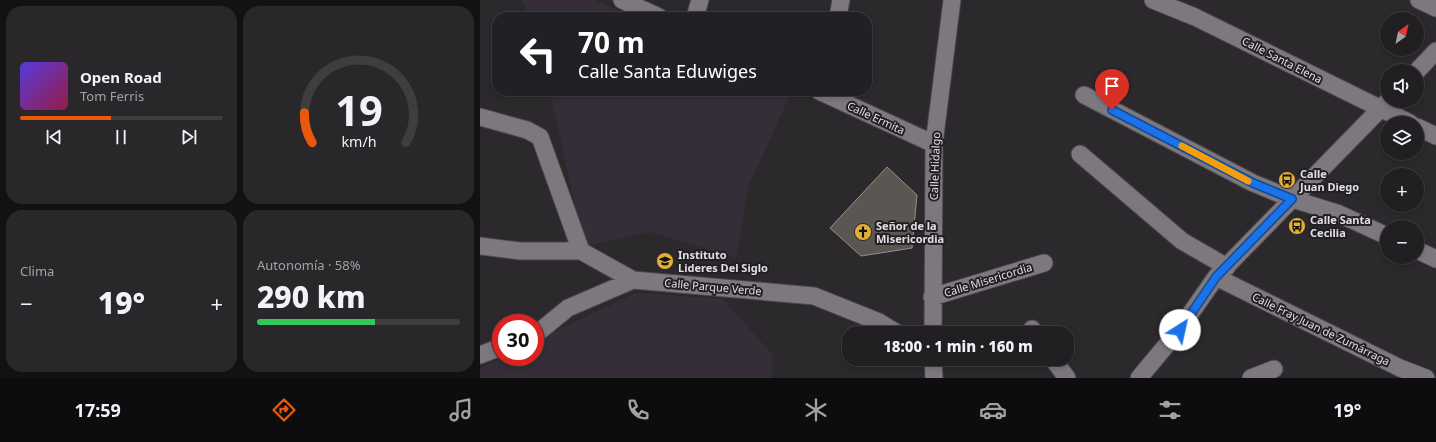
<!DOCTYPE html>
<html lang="es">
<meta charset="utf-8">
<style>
:root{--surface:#211f22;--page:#29272a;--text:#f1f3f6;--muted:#a2a2a5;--line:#3e3d40;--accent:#ea580c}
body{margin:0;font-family:"Noto Sans",sans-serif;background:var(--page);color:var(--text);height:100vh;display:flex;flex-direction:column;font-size:15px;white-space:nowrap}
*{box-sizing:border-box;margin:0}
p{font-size:13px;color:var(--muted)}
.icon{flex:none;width:22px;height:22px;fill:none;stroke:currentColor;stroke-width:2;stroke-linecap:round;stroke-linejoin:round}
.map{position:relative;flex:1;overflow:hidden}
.sheet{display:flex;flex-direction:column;gap:6px;padding:6px;background:#121113;width:480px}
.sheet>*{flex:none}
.hud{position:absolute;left:12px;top:12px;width:380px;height:84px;border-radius:16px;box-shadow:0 2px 6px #0003,0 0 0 1px var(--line);background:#202124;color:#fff;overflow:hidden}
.needle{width:26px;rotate:33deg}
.controls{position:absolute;left:900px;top:12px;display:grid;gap:8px}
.controls a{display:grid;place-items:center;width:44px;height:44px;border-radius:50%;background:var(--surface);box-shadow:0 2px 6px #0003,0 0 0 1px var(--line);font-size:20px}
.speed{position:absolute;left:12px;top:314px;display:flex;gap:8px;font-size:20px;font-weight:700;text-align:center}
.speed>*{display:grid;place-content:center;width:52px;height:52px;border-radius:50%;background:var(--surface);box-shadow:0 2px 6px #0003,0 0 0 1px var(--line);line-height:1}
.speed .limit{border:6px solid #d22;background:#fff;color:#111}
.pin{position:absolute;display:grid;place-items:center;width:34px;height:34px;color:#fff;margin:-41px -17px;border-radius:50% 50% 50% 0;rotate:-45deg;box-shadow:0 0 4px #0007}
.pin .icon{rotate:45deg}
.me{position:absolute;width:44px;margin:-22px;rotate:35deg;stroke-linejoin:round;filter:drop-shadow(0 0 3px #0008)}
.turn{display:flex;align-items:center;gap:14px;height:84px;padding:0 20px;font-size:18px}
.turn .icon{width:52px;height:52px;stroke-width:2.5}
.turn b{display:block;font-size:28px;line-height:34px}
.big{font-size:30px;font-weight:800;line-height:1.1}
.sheet .widget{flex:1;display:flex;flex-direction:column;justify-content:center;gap:6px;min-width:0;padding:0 14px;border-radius:16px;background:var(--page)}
.sheet .dial{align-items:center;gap:0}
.dial svg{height:104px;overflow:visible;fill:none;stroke:var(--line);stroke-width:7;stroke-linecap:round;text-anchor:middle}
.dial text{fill:var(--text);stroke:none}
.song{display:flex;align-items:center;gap:12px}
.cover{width:48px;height:48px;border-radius:6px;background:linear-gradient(135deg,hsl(250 70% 55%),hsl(340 70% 35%))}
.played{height:4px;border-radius:2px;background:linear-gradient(90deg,var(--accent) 45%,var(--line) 45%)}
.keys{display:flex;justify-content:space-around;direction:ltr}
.heat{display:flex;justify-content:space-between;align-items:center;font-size:22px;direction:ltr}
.charge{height:6px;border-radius:3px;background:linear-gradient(90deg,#34c759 58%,var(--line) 0)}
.sheet .tiles{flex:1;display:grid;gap:6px;grid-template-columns:repeat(2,1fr)}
.trip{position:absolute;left:362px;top:326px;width:232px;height:40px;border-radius:16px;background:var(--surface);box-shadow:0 2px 6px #0003,0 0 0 1px var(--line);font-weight:800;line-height:40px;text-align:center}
.tabs{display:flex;height:64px;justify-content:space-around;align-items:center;background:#0d0c0e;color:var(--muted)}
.tabs .icon{width:28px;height:28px}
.tabs .active{color:var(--accent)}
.tabs b{font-size:18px;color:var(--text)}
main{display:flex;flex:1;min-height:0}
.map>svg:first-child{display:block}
.built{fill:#352e38}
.building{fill:#5b5652;stroke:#95908b}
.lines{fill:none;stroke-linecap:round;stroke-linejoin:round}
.street-casing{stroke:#49464b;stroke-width:19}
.street{stroke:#7c787e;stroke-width:17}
.route-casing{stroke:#114b97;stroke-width:10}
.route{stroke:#1a73e8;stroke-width:7}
.slow{stroke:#f59e0b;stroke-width:7}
.labels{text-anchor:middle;stroke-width:4;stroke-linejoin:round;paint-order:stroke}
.street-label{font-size:11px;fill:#e1dee2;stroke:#221f24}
.poi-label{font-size:11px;font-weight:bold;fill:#e1dee2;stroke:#221f24;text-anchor:start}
</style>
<main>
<section class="sheet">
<div class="tiles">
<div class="widget">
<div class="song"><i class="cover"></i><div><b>Open Road</b><p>Tom Ferris</p></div></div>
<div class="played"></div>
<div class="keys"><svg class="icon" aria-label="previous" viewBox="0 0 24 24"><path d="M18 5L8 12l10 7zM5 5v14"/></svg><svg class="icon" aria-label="pause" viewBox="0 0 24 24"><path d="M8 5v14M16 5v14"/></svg><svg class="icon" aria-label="next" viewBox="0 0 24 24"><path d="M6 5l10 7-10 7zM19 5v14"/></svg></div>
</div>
<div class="widget dial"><svg viewBox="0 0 100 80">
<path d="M14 69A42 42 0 1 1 86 69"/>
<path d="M14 69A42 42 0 0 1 8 46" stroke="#ea580c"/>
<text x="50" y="56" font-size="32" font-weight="700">19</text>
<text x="50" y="72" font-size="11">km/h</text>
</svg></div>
<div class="widget"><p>Clima</p>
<div class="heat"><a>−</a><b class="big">19°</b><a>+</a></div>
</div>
<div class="widget"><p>Autonomía · 58%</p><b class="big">290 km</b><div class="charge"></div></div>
</div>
</section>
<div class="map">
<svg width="956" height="378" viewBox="0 0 956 378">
<rect width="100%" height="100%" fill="#2c292d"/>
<path class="built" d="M42,0h73l37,17h-103z
M70,91h242l-44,96 -12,70 -87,-25 -65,14z
M156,293l87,6 50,56 -2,23h-291v-10l23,-11h32v-16z"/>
<path class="building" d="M407,167l30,28 -5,53 -51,8 -31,-28z"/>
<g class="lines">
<g class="street-casing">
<path id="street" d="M142,0l37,17
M673,0l42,17 215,106
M939,0l17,8
M215,17l5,-17
M358,17l3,-17
M937,71l19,-20
M339,91l115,53
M604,95l169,88 39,16 45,14 50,23
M0,117l47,13 13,7 41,114
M937,127l19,9
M600,154l102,87 45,26
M0,246l40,5h61l52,29
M937,250l19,9
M736,277l184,91 26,10
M452,297l112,-34
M552,329l3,4
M453,333l1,-189 18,-144
M55,335l33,-27 65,-28 181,16 65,26 18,11
M0,355l21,-8
M453,359l1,19
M573,359l14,19
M659,378l40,-48 37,-53 172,-176
M771,378l23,-9"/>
</g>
<use href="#street" class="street"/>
</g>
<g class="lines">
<g class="route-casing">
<path id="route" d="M632,110l141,73 39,16 -76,78 -36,53"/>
</g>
<use href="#route" class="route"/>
<path class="slow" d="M702,146l66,35"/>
</g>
<defs>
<g id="bus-disc" transform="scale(0.9)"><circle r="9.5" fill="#e4ae35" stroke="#221f24"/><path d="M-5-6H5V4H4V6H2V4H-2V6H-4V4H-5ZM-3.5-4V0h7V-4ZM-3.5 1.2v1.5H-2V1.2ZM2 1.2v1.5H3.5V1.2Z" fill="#111"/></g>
<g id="church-disc" transform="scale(0.9)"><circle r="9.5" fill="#e4ae35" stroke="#221f24"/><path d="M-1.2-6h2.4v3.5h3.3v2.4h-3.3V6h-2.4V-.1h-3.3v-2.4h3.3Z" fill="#111"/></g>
<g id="university-disc" transform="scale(0.9)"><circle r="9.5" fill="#e4ae35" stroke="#221f24"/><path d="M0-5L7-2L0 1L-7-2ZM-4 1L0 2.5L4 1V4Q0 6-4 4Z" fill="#111"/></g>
</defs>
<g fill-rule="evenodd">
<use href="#bus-disc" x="807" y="180"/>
<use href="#bus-disc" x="817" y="226"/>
<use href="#church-disc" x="383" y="232"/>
<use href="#university-disc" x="185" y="261"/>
</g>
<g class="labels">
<g class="street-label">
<text transform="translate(802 60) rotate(27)" y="4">Calle Santa Elena</text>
<text transform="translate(396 118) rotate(25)" y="4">Calle Ermita</text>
<text transform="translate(455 166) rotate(-88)" y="4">Calle Hidalgo</text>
<text transform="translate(508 280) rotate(-17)" y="4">Calle Misericordia</text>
<text transform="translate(233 287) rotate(5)" y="4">Calle Parque Verde</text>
<text transform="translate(841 329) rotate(26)" y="4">Calle Fray Juan de Zumárraga</text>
</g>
<g class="poi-label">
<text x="820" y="178">Calle<tspan x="820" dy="13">Juan Diego</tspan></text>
<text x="830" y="224">Calle Santa<tspan x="830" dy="13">Cecilia</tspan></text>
<text x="396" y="230">Señor de la<tspan x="396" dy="13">Misericordia</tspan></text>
<text x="198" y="259">Instituto<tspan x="198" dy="13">Lideres Del Siglo</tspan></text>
</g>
</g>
</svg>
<div class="controls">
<a><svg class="needle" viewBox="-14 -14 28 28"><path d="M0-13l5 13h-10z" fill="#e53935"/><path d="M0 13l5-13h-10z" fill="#a2a2a5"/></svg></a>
<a><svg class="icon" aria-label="sound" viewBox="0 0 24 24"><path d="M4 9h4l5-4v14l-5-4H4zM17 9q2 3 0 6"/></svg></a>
<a><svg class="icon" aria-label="layers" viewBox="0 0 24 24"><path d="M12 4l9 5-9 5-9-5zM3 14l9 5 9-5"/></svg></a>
<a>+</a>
<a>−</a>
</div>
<div class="speed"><div class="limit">30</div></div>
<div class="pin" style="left:632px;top:110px;background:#d93025"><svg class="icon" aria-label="arrive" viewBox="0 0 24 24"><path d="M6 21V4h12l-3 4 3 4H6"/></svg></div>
<svg class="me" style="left:700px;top:330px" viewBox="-20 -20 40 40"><circle r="19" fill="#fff"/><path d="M0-13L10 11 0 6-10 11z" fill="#1a73e8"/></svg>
<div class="trip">18:00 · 1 min · 160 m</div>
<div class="hud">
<div class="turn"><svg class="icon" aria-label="left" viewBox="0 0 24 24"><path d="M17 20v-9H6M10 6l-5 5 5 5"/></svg><div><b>70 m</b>Calle Santa Eduwiges</div></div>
</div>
</div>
</main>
<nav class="tabs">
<b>17:59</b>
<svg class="icon active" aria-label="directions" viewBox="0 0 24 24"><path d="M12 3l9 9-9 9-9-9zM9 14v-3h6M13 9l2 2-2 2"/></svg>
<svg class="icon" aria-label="music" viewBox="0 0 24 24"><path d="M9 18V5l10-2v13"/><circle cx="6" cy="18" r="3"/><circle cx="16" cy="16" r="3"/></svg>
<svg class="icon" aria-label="phone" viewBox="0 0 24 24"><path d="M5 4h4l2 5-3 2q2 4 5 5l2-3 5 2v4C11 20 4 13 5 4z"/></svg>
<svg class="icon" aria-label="climate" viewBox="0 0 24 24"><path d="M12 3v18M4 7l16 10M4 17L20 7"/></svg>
<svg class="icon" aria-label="car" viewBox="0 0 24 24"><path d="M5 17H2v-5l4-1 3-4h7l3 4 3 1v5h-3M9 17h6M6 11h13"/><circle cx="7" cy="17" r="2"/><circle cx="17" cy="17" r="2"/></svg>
<svg class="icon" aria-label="filters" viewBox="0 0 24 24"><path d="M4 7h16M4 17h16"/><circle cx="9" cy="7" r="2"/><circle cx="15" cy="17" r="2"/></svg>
<b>19°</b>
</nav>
